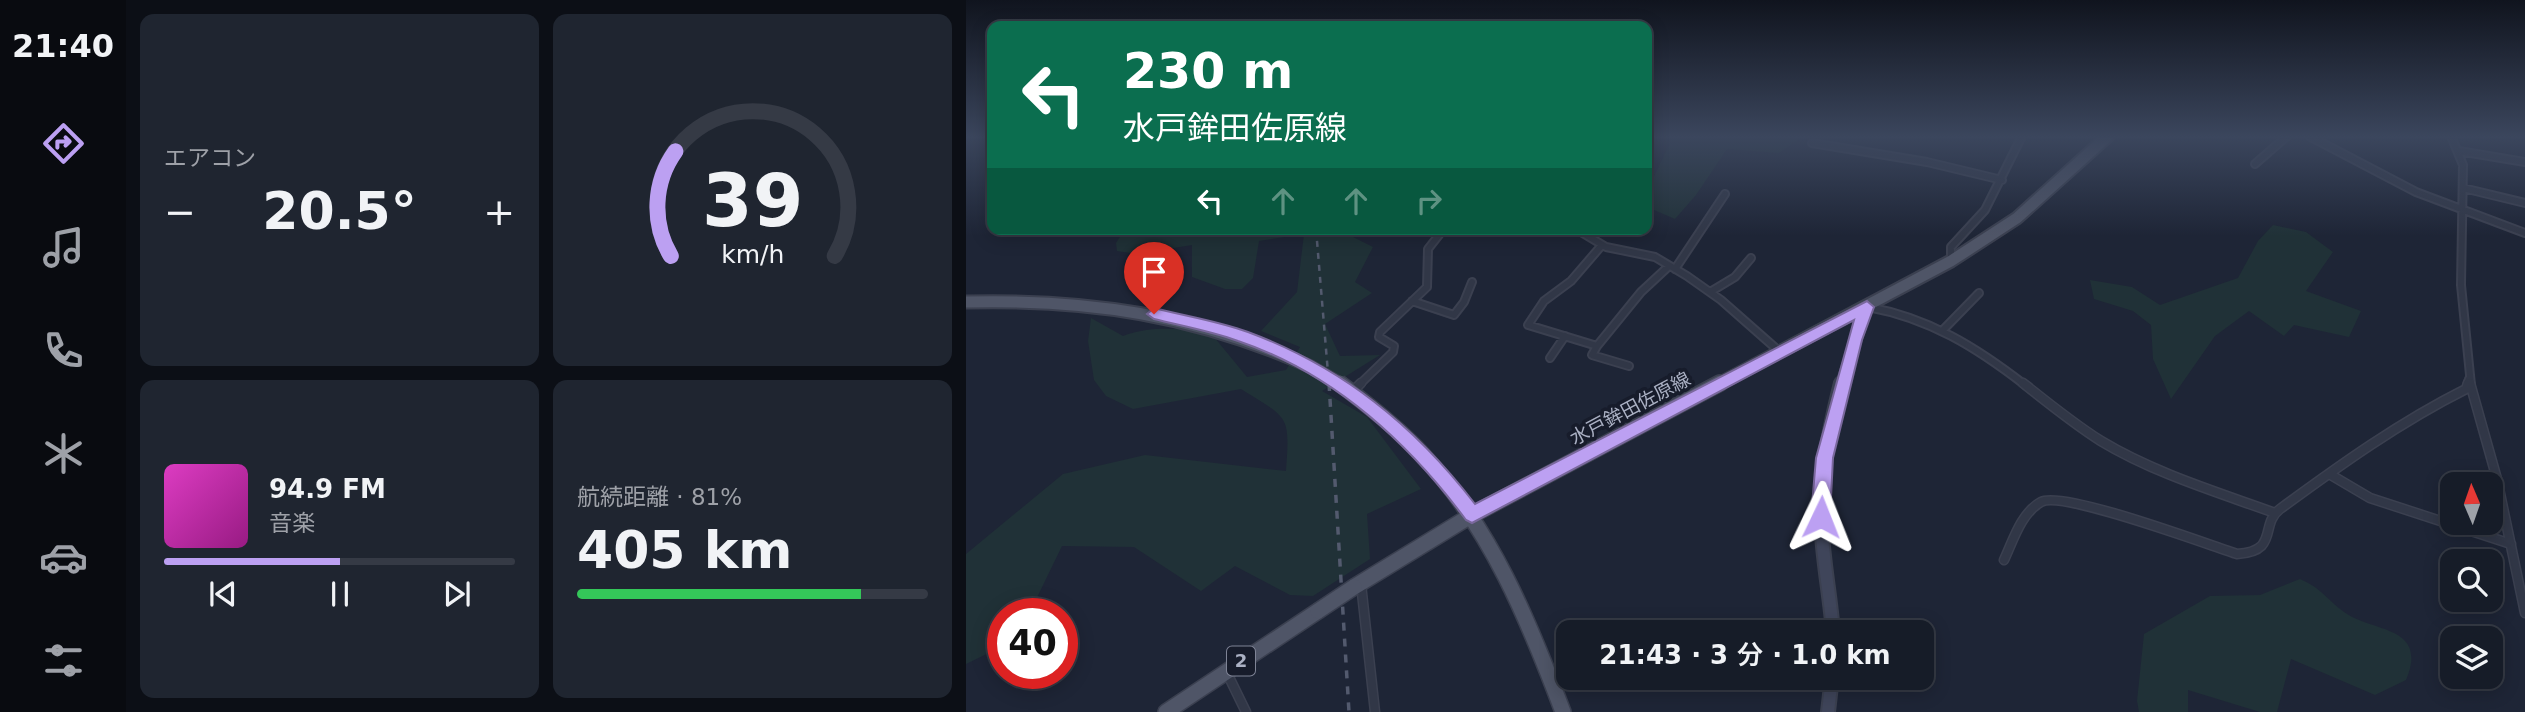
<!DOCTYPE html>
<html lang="ja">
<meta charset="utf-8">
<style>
:root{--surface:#161c28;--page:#1f2530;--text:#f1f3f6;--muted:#9ea1a8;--line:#353a45;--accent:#bca0f2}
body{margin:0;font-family:"DejaVu Sans","Noto Sans JP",sans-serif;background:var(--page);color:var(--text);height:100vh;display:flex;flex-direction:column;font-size:26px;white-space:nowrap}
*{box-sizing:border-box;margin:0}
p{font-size:23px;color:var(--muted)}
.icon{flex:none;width:38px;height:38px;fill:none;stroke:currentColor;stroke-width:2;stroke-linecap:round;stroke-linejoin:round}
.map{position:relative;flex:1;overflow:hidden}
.panel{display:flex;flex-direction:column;gap:14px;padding:14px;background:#0c0f16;width:840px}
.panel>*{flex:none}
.top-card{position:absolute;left:21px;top:21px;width:665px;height:214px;border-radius:14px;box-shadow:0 4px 18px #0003,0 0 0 2px var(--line);background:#0b6e4f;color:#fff;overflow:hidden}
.needle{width:46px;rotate:358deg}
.buttons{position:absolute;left:1474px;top:472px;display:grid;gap:14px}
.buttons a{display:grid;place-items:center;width:63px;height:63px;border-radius:14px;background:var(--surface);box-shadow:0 4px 18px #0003,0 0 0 2px var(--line);font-size:35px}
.speed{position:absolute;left:21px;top:598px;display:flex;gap:14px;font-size:35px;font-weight:700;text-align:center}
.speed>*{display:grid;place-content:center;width:91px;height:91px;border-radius:50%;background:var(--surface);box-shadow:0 4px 18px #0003,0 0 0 2px var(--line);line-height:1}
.speed .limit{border:10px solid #d22;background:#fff;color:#111}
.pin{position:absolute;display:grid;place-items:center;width:60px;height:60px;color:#fff;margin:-72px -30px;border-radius:50% 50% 50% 0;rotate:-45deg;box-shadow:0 0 7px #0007}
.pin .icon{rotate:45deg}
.me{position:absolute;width:77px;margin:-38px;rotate:2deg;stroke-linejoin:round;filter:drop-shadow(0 0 5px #0008)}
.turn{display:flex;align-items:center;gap:24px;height:147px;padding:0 21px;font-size:32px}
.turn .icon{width:91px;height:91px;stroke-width:2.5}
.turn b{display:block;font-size:49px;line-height:60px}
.lanes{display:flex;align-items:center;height:66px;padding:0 21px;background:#0003;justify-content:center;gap:35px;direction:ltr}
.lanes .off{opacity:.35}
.big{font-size:52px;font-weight:600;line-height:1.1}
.panel .tile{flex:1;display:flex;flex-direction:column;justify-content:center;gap:10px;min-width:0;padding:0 24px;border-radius:14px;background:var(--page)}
.panel .dial{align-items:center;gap:0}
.dial svg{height:182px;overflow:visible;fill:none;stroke:var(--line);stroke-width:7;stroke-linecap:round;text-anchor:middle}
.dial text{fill:var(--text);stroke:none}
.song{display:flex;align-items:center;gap:21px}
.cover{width:84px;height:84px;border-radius:10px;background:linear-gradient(135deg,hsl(310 70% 55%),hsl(310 70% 35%))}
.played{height:7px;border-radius:4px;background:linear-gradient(90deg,var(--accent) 50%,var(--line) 50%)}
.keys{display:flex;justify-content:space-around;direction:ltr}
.heat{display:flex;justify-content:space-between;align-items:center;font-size:38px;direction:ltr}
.charge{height:10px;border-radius:5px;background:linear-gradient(90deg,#34c759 81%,var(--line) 0)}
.panel .tiles{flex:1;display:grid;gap:14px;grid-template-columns:repeat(2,1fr)}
.trip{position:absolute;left:590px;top:620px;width:378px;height:70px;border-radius:14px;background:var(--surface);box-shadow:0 4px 18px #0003,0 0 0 2px var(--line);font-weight:600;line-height:70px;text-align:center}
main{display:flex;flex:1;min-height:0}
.tab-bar{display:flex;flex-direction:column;width:126px;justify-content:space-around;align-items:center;background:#090b10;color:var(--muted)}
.tab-bar .icon{width:49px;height:49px}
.tab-bar .selected{color:var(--accent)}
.tab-bar b{font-size:32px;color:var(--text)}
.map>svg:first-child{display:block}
.green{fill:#203137}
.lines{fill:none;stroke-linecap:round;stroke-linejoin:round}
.street-far1-casing{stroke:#3b4050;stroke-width:10}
.street-casing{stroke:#3b4050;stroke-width:11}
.secondary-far1-casing{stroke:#3b4050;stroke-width:13}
.secondary-casing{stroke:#3b4050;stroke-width:16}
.primary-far1-casing{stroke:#3b4050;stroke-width:15}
.primary-casing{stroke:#3b4050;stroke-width:18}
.street-far1{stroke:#313747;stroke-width:6}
.street{stroke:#313747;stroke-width:8}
.secondary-far1{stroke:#3f455a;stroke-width:10}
.secondary{stroke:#3f455a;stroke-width:12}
.primary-far1{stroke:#4f5567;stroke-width:11}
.primary{stroke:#4f5567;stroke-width:15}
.rail-far1{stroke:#535a6e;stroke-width:2.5;stroke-dasharray:6 6;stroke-linecap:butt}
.rail{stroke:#535a6e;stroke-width:3.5;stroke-dasharray:8 8;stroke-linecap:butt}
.primary-bridge-far1-casing{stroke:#3b4050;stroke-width:15;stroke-linecap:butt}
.primary-bridge-casing{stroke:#3b4050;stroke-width:18;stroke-linecap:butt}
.primary-bridge-far1{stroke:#4f5567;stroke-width:11}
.primary-bridge{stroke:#4f5567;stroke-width:15}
.route{fill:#bca0f2;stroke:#7a689d;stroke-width:2}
.labels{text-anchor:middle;stroke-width:7;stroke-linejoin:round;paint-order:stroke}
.shield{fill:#171c2b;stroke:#7f8496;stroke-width:2}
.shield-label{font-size:18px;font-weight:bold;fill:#abb1c4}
.street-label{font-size:19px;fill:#abb1c4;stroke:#171c2b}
</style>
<main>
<nav class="tab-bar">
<b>21:40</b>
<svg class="icon selected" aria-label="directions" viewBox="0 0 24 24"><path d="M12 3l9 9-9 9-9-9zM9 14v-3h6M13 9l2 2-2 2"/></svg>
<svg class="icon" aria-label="music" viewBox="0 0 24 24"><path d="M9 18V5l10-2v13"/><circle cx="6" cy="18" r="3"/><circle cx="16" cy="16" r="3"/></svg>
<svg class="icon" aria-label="phone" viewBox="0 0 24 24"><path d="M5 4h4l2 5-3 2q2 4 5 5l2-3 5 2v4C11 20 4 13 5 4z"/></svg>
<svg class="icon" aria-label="climate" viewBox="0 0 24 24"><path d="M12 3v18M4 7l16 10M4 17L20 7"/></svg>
<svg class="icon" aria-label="car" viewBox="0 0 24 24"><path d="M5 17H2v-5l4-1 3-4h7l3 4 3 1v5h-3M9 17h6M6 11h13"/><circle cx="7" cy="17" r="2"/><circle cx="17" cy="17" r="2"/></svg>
<svg class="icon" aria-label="filters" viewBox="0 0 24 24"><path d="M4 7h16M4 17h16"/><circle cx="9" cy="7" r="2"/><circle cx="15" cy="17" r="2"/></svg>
</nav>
<section class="panel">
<div class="tiles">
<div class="tile"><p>エアコン</p>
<div class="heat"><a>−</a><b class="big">20.5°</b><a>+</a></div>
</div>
<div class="tile dial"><svg viewBox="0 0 100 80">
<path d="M14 69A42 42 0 1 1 86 69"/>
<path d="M14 69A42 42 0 0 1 16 23" stroke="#bca0f2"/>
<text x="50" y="56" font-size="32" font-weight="700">39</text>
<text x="50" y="72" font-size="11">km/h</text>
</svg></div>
<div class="tile">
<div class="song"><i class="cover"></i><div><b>94.9 FM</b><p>音楽</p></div></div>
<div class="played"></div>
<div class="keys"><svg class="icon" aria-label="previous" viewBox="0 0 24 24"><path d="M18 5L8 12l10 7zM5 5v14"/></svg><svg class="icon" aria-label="pause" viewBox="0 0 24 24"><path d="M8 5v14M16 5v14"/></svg><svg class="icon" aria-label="next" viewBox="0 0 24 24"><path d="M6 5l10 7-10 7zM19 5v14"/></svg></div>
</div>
<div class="tile"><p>航続距離 · 81%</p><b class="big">405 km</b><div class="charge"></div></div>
</div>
</section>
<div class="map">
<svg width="1559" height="712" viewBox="0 0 1559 712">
<rect width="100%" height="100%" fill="#1e2536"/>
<path class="green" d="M707,136h126l2,2 -22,15 -52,-4 -31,46 -21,24 -28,-12c0,-24 17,-48 26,-71z
M1307,225l33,7 27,20 -27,39 55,20 -12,26 -55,-12 -10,11 -35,-25 -34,25 -44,63 -18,-40 -2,-34 -18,-14 -39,-12 -4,-19 42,7 28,18 78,-27 20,-37z
M159,229h212l36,18 -18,35 17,11 -47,31 15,32 40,-1 -58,36 45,26 54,72 -54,25 3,45 -57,37 -23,-1 -55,-29 -34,25 -67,-44 -72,-1 -33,68h-26v32l-37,18v-110l97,-80 82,-19 141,16c4,-57 3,-52 -45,-82l-108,20 -27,-13 -12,-16 -6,-39 3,-23 32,18c30,-11 56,-7 87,-4l37,45 39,-7 14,-23 -39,-16 36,-39 7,-58 -45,7 -6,37 -11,11h-17l-33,-12v-32l-55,9 -20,-3 -1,-8z
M1334,579c23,10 26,20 44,33 29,21 85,13 62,68l-31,15 -84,-36 -14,53h-17l-72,-22v22h-49l-2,-11 7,-67 66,-38 50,-1z"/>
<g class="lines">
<g class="street-far1-casing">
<path id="street-far1" d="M1343,136l107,56 109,41
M1485,136l12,29 -2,120 10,100
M846,143l115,19 75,18
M1493,151l66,11
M1289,164l32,-28
M1497,188l62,15
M610,229l30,18 49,10 32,19 34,24 59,52
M636,245l-31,36 -27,20 -16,24 69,21 44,-54 28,-26
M985,261v-14l34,-37 37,-74
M709,269l50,-75
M744,292l25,-15 16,-19
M446,301l42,14 10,-13 8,-20
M902,307c61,11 108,40 157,78
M976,331l37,-38
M631,346l-5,9 37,11
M584,358l15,-22
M393,385l34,-33 1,-6 -15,-9 1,-5 47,-45 1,-38 11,-14v-6
M1501,385l2,-6"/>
</g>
<g class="street-casing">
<path id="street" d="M1057,383c25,20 51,41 78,58 53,32 116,51 174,72
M1504,383l27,96 28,134
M386,392l9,-9
M1365,475l39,23 141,46
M1038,560c9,-19 17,-47 37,-58 21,-12 165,42 196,52 43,-3 22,-29 43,-45 60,-44 120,-87 186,-120l2,-6
M395,584l14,128
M260,671l20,41"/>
</g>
<g class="secondary-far1-casing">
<path id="secondary-far1" d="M875,385l26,-78"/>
</g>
<g class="secondary-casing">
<path id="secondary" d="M867,632c-3,-38 -11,-76 -12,-114 -1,-46 9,-91 20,-135
M862,712l4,-35"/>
</g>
<g class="primary-far1-casing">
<path id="primary-far1" d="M0,302c124,-3 229,13 343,64
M751,385l234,-124 66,-43 91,-82"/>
</g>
<g class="primary-casing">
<path id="primary" d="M376,385c28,22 57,44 81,70 68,74 105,164 140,257
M388,587l118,-72 248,-132
M200,712l152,-101"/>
</g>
<use href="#street-far1" class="street-far1"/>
<use href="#street" class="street"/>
<use href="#secondary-far1" class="secondary-far1"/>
<use href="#secondary" class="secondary"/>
<use href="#primary-far1" class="primary-far1"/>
<use href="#primary" class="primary"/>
<path class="rail-far1" d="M350,229l13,156"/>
<path class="rail" d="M363,383l20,329"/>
<g class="primary-bridge-far1-casing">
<path id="primary-bridge-far1" d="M343,366l33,19"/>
</g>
<g class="primary-bridge-casing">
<path id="primary-bridge" d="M373,383l3,2
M352,611l36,-24"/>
</g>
<use href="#primary-bridge-far1" class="primary-bridge-far1"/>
<use href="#primary-bridge" class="primary-bridge"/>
</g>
<linearGradient id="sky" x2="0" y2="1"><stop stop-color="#10141e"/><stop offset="0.58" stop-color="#3b465d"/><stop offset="1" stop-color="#3b465d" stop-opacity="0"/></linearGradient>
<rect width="1559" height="236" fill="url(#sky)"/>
<path class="route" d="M901,301l7,6 -12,33 -29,118 -3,59 -3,6h-13l-3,-6 5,-59 38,-138 -382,203 -6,-3c-59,-79 -133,-147 -228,-179 -27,-10 -56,-15 -84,-22l-7,-5 7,-6c31,8 64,13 94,24 94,35 166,93 227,172z"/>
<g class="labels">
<rect class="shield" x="261" y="646.5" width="28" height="29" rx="5"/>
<g class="shield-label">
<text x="275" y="667">2</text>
</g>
<g class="street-label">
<text transform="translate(664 408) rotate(-28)" y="7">水戸鉾田佐原線</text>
</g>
</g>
</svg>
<div class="buttons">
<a><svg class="needle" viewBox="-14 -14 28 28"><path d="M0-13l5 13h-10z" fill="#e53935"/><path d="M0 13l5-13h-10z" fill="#9ea1a8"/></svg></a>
<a><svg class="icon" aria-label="search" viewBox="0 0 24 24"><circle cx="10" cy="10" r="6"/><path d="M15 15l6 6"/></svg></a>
<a><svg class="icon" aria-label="layers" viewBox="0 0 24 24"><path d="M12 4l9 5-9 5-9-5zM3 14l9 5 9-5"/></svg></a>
</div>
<div class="speed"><div class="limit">40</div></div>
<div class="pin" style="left:188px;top:314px;background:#d93025"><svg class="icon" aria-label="arrive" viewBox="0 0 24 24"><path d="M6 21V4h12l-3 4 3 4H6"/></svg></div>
<svg class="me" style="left:855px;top:517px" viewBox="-20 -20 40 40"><path d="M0-17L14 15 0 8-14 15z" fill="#bca0f2" stroke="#fff" stroke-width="4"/></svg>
<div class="trip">21:43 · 3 分 · 1.0 km</div>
<div class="top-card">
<div class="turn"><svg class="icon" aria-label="left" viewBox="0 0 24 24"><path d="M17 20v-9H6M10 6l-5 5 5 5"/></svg><div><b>230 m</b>水戸鉾田佐原線</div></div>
<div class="lanes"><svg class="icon" aria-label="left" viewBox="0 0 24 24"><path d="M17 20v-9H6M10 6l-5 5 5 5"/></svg><svg class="icon off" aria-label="ahead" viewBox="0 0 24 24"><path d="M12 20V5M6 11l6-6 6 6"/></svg><svg class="icon off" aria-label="ahead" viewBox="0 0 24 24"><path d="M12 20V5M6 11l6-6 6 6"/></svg><svg class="icon off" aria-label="right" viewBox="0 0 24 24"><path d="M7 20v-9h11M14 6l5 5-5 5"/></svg></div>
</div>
</div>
</main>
